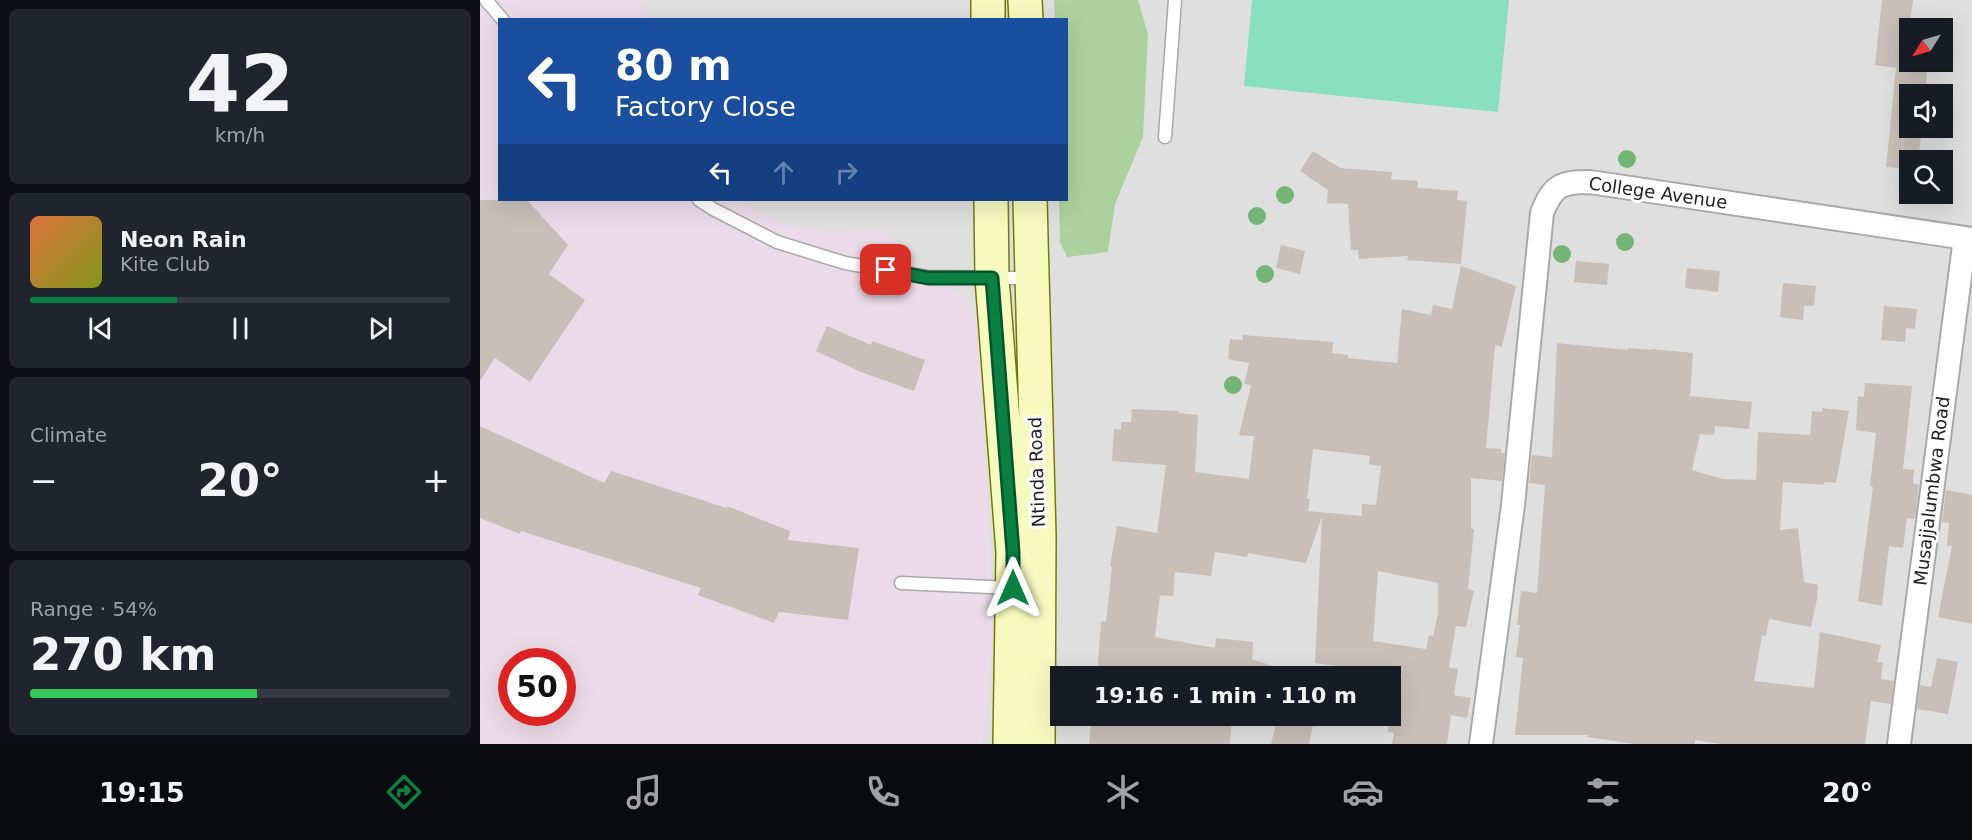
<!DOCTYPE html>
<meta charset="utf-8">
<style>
:root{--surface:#171b24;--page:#20242c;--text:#f1f3f6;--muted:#9ea1a6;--line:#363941;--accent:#0b8043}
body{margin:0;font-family:"DejaVu Sans",sans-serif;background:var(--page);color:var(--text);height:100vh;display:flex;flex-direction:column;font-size:22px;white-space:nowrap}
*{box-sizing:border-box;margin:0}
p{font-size:20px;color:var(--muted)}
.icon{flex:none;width:33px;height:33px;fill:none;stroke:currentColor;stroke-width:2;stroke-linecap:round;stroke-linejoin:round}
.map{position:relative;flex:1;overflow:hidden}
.sheet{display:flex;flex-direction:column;gap:9px;padding:9px;background:#0d0f14;width:480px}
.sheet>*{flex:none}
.guide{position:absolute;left:18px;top:18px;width:570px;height:183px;border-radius:0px;box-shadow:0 6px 24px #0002;background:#1a4fa0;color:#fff;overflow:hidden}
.needle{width:39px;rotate:233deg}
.buttons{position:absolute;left:1419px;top:18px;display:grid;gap:12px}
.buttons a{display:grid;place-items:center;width:54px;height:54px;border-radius:0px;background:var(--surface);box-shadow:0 6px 24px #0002;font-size:30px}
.speed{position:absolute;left:18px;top:648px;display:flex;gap:12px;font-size:30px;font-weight:700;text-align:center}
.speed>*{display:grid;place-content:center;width:78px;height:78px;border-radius:50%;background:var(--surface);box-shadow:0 6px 24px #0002;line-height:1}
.speed .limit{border:9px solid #d22;background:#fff;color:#111}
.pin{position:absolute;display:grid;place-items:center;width:51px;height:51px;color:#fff;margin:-26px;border-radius:12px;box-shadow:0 3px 9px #0006}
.me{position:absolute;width:66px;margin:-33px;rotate:0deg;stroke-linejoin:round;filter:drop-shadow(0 0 4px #0008)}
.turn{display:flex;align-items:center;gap:21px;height:126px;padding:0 18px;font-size:27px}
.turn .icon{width:78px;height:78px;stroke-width:2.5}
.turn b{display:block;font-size:42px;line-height:51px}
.lanes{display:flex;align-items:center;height:57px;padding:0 18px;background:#0003;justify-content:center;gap:30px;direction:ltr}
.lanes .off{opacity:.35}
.big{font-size:45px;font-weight:800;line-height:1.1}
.sheet .card{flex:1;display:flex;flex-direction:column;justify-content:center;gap:9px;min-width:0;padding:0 21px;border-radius:9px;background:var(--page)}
.sheet .dial{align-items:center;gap:0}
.dial b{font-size:78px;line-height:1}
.song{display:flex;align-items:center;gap:18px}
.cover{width:72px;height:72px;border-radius:9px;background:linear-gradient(135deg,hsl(20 70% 55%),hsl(70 70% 35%))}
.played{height:6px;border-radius:3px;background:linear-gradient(90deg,var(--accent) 35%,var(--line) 35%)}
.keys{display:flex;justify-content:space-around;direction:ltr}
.heat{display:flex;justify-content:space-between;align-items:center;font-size:33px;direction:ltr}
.charge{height:9px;border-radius:4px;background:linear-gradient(90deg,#34c759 54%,var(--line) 0)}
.trip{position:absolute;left:570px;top:666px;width:351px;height:60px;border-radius:0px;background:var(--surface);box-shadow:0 6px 24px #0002;font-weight:800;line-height:60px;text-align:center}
.menu{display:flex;height:96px;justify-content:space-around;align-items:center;background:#090b0e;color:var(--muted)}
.menu .icon{width:42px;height:42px}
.menu .active{color:var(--accent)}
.menu b{font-size:27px;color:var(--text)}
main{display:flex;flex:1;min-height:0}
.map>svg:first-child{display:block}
.residential{fill:#e0dfdf;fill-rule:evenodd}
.industrial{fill:#ebdbe8;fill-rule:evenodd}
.forest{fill:#add19e}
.pitch{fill:#88e0be}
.building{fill:#c7bfb8;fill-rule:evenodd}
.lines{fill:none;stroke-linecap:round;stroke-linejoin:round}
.service-casing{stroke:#a9a9a9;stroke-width:15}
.minor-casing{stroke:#a9a9a9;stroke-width:26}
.secondary-casing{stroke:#707d05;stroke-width:36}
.service{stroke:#fff;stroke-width:12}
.minor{stroke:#fff;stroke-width:22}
.secondary{stroke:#f7fabf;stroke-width:33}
.tree{fill:#74b475}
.route-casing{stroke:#07532c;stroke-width:15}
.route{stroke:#0b8043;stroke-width:10}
.labels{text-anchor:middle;stroke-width:6;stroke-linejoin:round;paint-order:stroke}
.street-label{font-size:18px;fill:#222;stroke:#fff}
</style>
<main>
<section class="sheet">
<div class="card dial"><b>42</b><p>km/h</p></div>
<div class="card">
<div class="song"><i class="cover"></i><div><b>Neon Rain</b><p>Kite Club</p></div></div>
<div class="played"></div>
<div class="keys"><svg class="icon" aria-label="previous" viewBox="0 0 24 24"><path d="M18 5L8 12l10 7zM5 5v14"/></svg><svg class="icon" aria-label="pause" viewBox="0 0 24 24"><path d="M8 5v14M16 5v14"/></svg><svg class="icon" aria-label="next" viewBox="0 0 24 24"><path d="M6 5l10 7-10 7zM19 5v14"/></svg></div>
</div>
<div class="card"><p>Climate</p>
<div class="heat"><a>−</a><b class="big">20°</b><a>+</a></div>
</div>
<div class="card"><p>Range · 54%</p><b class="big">270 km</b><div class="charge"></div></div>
</section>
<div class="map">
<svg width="1492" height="744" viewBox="0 0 1492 744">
<rect width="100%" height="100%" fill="#f2efe9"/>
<path class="residential" d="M0,0h1492v744h-1492zM20,20h566v180h-566zM1430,28h32v34h-32zM1430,94h32v34h-32zM1430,160h32v34h-32zM32,662h50v50h-50zM580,676h330v40h-330z"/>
<path class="industrial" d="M0,0h156l14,19 -150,1v180h235l48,25 46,7 54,-3 48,53 30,11 17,29 16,309 -12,113h-502zM32,662h50v50h-50z"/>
<path class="forest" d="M574,0h84l10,34 -5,103 -28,67 -7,48 -41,5 -7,-15 -1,-42h7v-180l-11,-1z"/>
<path class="pitch" d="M772,0h257l-11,112 -254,-26z"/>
<path class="building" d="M1402,0h31l-3,23 11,1 -1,4h-10v34h18l-3,32h-15v34h12l-4,32h-8v9l-24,-2 10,-99 -21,-3z
M833,151l27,17 52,4 -1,7 27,2v7l40,3 -1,9 10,1 -6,63 -54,-4 1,-4 -49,3 -1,-9h-7l-3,-46 -21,-1 1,-13 -28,-19z
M0,200h47l41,45 -19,29 36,26 -55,82 -35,-24 -15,23z
M801,245l24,6 -5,23 -24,-6z
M1096,261l33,3 -2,21 -33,-3z
M981,266l55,20 -14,61 -7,-2 -9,103 15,1v4h4l-3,28 -31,-3v51h3l-6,60 6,2 -8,36 -10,-1 -7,41 9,2 -4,26 17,3 -4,20 -16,-3 -4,29h-55l2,-11 -6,-1 1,-16 13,-41 -87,-12 7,-147 -16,47 -58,-10 -1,4 -32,-5 -4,24 -36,-4 -2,24 -13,-1 -5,42 60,11 1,-10 37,4 -1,17 21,7 -3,10h-173l4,-55 5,1 6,-55 -2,-1 7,-40 40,7 9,-68 -54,-4 2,-32 7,1v-8h10l1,-13 47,2v2l19,2 -3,57 54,7 5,-43 -15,-1 12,-50 -7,-1 5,-21 -21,-4 2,-20 13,1v-5l90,7 -1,11 16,2v3l49,5 5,-54 29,6 2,-10 19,4zM833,449l57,7 -1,8 12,2 -5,39 -14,-1v12l-54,-5 2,-12h-3zM898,571l60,12v31l-5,22 -4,-1 -3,14 -53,-8z
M1207,268l33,3 -2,21 -33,-4z
M1303,283l33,3 -2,20h-10l-1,14 -23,-3z
M1404,306l33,3 -2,20 -9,-1 -1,14 -24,-2z
M347,326l44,19 1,-4 53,19 -11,31 -53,-19 -45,-21z
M1077,343l71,7v-2l24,2v-1l41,4 -3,43 62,6 -3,27 -34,-3 -1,9 -14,-1 -8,36 31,9 33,1 2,-48 52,3 2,-24 10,1v-4l27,3 -13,72 -12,-1v3l-41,-3 -3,48 18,-2 6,54 14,3 -1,14 -6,28 -42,-8 -3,17 -4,-1 -8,46 60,7 6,-56 61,13 -4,17 6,1 -2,16 13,2 -3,23 -20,-3 -6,43h-144l-26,-4v4h-60l-48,-7 1,-2h-73l8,-77 -7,-1 4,-32h-3l4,-34 16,2 8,-108 -16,-2 3,-28 20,2z
M1385,383l47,3 -9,83 11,1 -1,13 6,2 -4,34 -8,-1 -4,30 -14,-2 -7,60 -24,-5 15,-114 -3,-1 6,-53 -20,-3 2,-34 6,1z
M0,426l124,57 7,-12 116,37v-2l63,25 -2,9 71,8 -11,72 -69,-8 -5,11 -76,-28 3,-7 -180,-57 -1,3 -40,-16z
M1466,490l26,5v129l-34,-7 14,-71h-5l2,-23 -7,-1z
M1457,658l21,4 -10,52 -31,-5 3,-24 11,2z
M612,716h165l-1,3 -24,-3 -2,28h-141z
M798,716h37l-6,28h-38z"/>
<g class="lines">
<g class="service-casing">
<path id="service" d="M6,0l17,20
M685,137l10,-137
M219,200l14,9 64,33 68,21 83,14 102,1
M421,583l110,5"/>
</g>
<g class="minor-casing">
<path id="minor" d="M1001,744l32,-239 29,-292c11,-28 19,-31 48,-31l382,57
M1419,744l66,-506"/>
</g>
<g class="secondary-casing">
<path id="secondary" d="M508,0v20
M545,0l1,20
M511,200l1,78 21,274 -3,192
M550,200l9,336 -1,208"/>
</g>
<use href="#service" class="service"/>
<use href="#minor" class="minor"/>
<use href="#secondary" class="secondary"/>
</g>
<g class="tree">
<circle cx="1147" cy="159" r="9"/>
<circle cx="805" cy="195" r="9"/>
<circle cx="777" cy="216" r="9"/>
<circle cx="1145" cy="242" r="9"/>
<circle cx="1082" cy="254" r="9"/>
<circle cx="785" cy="274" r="9"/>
<circle cx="753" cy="385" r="9"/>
</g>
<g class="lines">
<g class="route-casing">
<path id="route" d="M406,270l42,8h64l21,274v36"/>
</g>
<use href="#route" class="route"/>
</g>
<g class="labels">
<g class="street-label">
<text transform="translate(1178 193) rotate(8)" y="6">College Avenue</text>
<text transform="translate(557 472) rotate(-92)" y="6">Ntinda Road</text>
<text transform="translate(1452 491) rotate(-83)" y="6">Musajjalumbwa Road</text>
</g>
</g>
</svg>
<div class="buttons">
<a><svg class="needle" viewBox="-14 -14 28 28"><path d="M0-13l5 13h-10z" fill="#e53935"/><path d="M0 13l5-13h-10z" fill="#9ea1a6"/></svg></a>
<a><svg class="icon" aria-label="sound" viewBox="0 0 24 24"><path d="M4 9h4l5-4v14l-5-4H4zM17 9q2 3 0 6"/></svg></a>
<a><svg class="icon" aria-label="search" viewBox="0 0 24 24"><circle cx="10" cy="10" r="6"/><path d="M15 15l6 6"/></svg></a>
</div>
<div class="speed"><div class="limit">50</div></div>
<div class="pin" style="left:406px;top:270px;background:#d93025"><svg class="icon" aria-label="arrive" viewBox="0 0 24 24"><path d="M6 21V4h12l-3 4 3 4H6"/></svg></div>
<svg class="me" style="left:533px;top:588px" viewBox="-20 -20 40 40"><path d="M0-17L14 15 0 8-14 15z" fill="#0b8043" stroke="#fff" stroke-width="4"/></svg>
<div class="trip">19:16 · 1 min · 110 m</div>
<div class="guide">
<div class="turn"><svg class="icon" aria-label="left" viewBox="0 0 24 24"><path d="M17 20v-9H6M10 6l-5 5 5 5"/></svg><div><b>80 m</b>Factory Close</div></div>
<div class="lanes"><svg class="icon" aria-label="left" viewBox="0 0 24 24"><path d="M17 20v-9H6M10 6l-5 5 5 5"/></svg><svg class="icon off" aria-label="ahead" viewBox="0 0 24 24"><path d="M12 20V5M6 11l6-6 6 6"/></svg><svg class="icon off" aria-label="right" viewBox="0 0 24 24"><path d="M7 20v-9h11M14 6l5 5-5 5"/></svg></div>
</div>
</div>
</main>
<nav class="menu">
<b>19:15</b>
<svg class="icon active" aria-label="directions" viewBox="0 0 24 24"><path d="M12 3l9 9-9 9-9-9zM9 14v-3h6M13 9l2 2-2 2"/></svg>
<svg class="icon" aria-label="music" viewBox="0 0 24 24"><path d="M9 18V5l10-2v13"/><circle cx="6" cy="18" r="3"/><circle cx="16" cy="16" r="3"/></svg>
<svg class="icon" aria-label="phone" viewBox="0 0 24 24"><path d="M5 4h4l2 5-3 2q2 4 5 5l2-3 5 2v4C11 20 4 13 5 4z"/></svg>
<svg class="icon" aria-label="climate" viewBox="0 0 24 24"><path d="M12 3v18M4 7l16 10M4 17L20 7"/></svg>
<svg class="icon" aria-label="car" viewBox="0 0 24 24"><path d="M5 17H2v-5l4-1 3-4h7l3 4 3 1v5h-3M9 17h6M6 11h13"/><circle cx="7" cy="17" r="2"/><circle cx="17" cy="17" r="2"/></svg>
<svg class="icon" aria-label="filters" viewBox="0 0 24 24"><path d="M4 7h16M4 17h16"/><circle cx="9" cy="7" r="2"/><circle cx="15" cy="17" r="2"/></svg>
<b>20°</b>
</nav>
